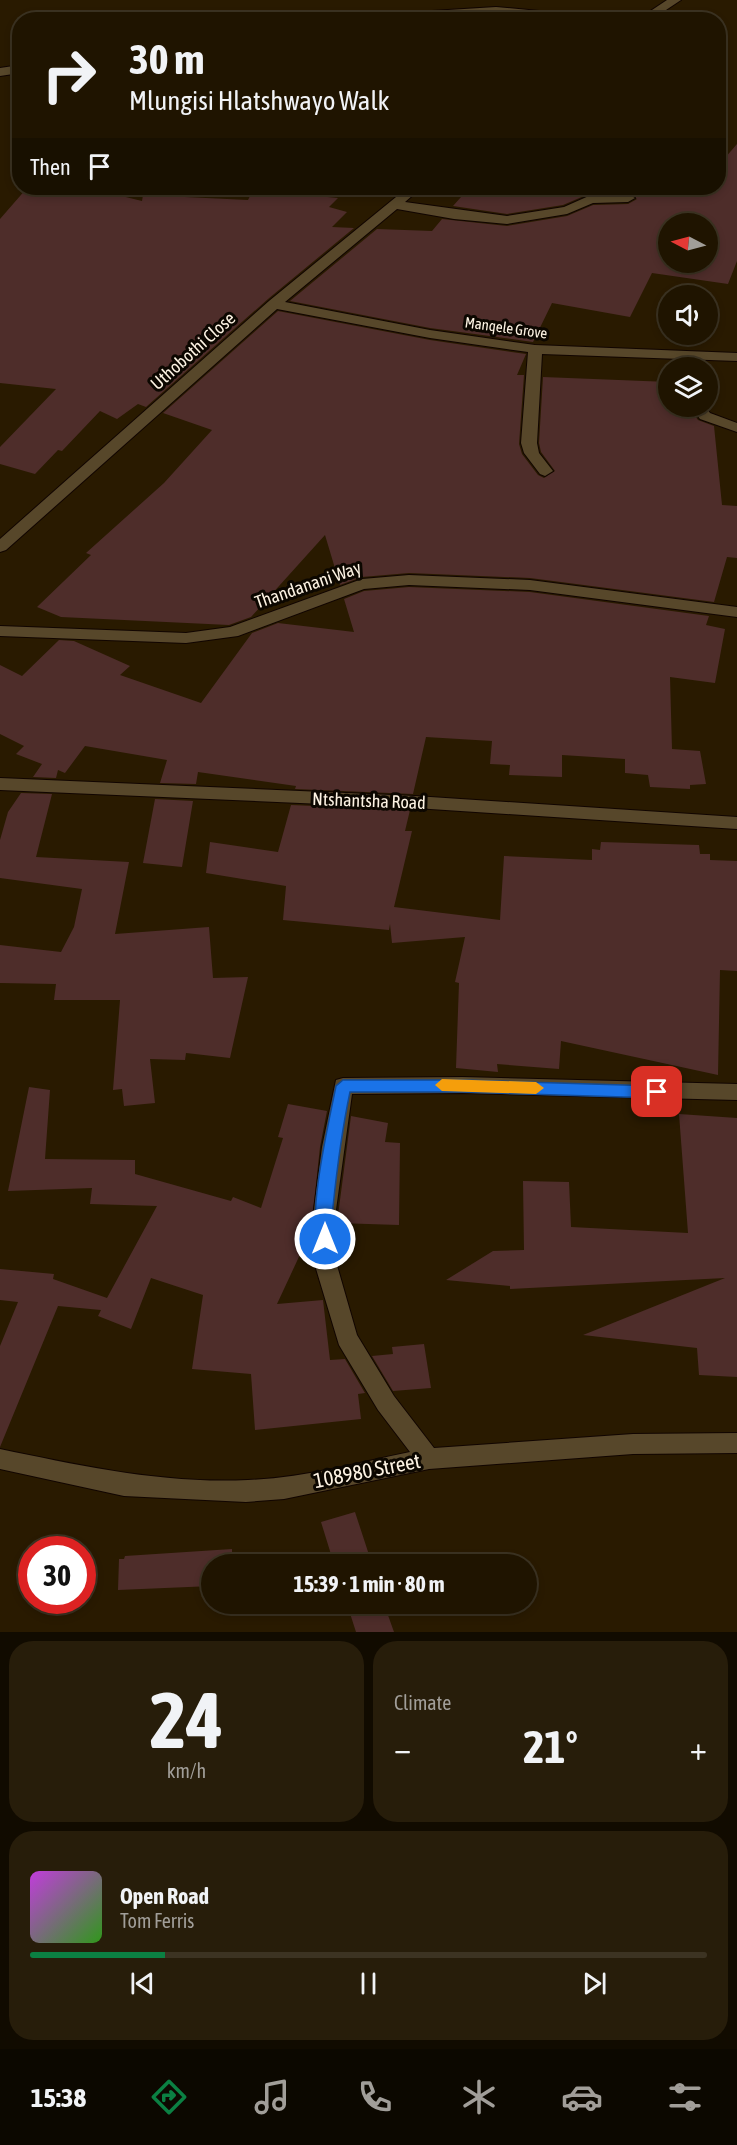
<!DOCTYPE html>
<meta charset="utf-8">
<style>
:root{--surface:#1f1400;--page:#271d0a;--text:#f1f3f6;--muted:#a19e99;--line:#3c3322;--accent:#0b8043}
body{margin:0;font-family:"Asap Condensed",sans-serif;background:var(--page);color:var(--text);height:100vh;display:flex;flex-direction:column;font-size:22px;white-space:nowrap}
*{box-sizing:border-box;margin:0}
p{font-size:20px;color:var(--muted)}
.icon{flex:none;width:33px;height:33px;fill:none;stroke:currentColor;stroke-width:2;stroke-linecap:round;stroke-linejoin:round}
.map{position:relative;height:1632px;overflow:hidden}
.details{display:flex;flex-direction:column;gap:9px;padding:9px;background:#110b00;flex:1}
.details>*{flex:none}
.top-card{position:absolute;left:12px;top:12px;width:714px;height:183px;border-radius:24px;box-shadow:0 3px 9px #0003,0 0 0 2px var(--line);background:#1f1400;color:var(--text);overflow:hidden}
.needle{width:39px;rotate:276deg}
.controls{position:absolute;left:658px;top:213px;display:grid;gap:12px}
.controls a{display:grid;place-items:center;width:60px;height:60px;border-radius:50%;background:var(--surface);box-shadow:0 3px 9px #0003,0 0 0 2px var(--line);font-size:30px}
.speed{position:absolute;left:18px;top:1536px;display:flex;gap:12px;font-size:30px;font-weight:700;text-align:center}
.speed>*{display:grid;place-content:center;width:78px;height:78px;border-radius:50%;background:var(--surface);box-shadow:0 3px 9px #0003,0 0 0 2px var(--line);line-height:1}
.speed .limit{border:9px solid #d22;background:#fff;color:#111}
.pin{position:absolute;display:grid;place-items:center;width:51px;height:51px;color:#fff;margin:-26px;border-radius:12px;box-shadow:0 3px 9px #0006}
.me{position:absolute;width:66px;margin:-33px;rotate:0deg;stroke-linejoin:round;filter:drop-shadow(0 0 4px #0008)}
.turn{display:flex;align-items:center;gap:21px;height:126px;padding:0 18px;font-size:27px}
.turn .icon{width:78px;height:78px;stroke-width:2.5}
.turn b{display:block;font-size:42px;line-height:51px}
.then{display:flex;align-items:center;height:57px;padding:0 18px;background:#0003;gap:12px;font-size:22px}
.big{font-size:45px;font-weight:700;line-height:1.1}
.details .tile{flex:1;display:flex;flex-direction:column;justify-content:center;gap:9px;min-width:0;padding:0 21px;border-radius:24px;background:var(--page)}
.details .dial{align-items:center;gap:0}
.dial b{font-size:78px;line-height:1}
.song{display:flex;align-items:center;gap:18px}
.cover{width:72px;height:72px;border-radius:9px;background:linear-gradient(135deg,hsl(290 70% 55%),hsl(110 70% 35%))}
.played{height:6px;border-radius:3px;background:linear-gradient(90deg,var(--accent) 20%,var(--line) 20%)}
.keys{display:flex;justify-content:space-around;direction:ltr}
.heat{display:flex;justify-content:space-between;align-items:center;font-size:33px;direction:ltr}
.details .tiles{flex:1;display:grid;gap:9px;grid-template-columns:1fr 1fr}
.tile:last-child{grid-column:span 2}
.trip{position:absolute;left:201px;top:1554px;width:336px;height:60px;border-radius:30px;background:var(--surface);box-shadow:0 3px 9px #0003,0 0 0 2px var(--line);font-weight:700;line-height:60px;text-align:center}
.dock{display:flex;height:96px;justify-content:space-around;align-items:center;background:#0c0800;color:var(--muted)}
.dock .icon{width:42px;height:42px}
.dock .selected{color:var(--accent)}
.dock b{font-size:27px;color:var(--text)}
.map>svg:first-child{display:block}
.building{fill:#4e2d2a;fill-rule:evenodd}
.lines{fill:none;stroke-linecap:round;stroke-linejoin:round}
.street-casing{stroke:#110500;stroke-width:2}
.street{fill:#57472a;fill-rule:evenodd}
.route{fill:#1a73e8;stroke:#114b97;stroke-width:1.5}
.slow{fill:#f59e0b}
.labels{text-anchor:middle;stroke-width:6;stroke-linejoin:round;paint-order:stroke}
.far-street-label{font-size:15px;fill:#fdf3e3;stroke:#0c0700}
.street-label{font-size:18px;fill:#fdf3e3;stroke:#0c0700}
.near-street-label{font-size:21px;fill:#fdf3e3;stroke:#0c0700}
</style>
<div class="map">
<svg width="737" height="1632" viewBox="0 0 737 1632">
<rect width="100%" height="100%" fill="#291a00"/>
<path class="building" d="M737,144v117l-9,23 -76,-11 -22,44 -78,-14 -19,39 -103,-14 -140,-27 87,-72 55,2 10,-12 65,7 60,-10 26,-11 35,-1 9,-5 -9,-7 -37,1 -28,12 -56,9 -54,-8 16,-18h249v-22zM669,224h39v38h-39z
M27,188h62l53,13 1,-6 105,5 5,-10 85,8 -9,9 18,5 -15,15 22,1 -86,71 -122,108 -8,-3 -21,15 -17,-8 -38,40 -4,-1 -23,24 -35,-10v-17l56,-58 -56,-6v-164z
M278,311l152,29 96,14 -9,21h7l-5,69 3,10 16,21 6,3 11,-7 -14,-19 -2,-9 4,-66 126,5v24h19l10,14 16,6 8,79 15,1v52l-10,-1 -13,45 -184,-24 -121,-5 -47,4 -22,8 -15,-50 -74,82 -22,8 -168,-8 -24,-10 54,-52 -5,-2 78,-70 48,-53 -49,-17z
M409,587l121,5 179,24 -3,9 19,4 -10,54 -45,-6 2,72 28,2 6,33 -16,1v4l-40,-2 -2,-12 -23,-2v-14l-63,-4v22l-53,-2 1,-10 -20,-1 2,-23 -66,-4 -13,57 -118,-5 1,-3 -98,-14 -2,12 -36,-1 7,-23 -82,-14 -20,27 -7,-3 -2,8 -23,-1 9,-13 -26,-10 8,-8 -24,-12v-69l22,11 37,-36 15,1 56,25 -10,9 81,28 51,-70 26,-10 76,9 -10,-33 20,-8z
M21,793l31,1 -16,63 93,5 -14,72 94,-7 4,51 35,-1 -18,81 -44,-5 -1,7 -35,-1 5,44 -31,3 -2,-17 -9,1 7,-90h-66l2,-16 -56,-1v-38l61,7 13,-25 8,-38 -82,-11v-38l8,-28z
M155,799l38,2 -11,66 -39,-4z
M291,805l119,5 -5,21h7l-18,76 106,13 4,-64 88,4v-11l8,1 1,-8 98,3 1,9h10v6l27,1v110l-17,-1 -2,105 -157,-34 -2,28 -62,-5 1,8 -42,-4 3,-85 -4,-1 10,-45 -73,6 -2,-19 -1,6 -106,-10 3,-34 -80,-13 4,-31 68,10z
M29,1087l21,3 -5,69 90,1v14l96,27 2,-4 28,11 22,-70 -5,-1 10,-33 39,7 -7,36 -9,84 -34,73 46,-4 7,60 15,-1 20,34 -7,1 3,25 -106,11 -4,-56 -59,-5 11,-74 -52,-17 -20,51 -33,-13 3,-6 -43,-4 -58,141v-101l18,-44 -18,-2v-31l54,5 -1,5 54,19 50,-92 -67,-2 2,-16 -84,3z
M679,1114l58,4v259l-38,-2 -2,-27 -114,-13 142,-57 -215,11v-3l-64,-6 47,-29 31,-1 -1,-69 46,1 2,45 117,6z
M351,1116l37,7 -3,19 15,1 -1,82 -62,-2z
M424,1344l7,44 -38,3 -21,-35 21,-2 -1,-7z
M355,1512l17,52h-38l-13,-42z
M232,1549v15h-20v22l-94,4 1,-31h5l1,-3z
M347,1604h37l10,28h-38z"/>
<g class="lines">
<g class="street-casing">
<path id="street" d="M667,0h14l-30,20h-14z
M496,7l43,4 26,9 -69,-6 -113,6 49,-9z
M20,65v8l-20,3v-8z
M407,188h14l-16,14 102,14 57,-9 27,-12 37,-1 7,4 -7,4 -35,1 -26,11 -60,10 -53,-5 -57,-10 -112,93 145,28 105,15 202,8v8l-195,-7 -5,89 2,10 14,18 -8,5 -5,-2 -16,-21 -3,-10 7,-91 -98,-14 -153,-29 -271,241 -6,2v-13l269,-238z
M690,406h15l5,7 27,10v9l-37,-13z
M409,575l121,5 207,27v10l-207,-27 -121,-5 -45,4 -126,47 -52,7 -186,-7v-10l186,7 44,-6 132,-48z
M0,778l415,18 322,21v12l-322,-21 -415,-18z
M462,1077l275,7v16l-275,-7 -110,1 -17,123 1,45 21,73 37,61 40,52 199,-14 104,-1v20l-104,1 -204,15 -145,30 -38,3 -122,-6 -124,-27v-20c82,17 164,35 248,31 55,-2 109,-17 162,-28l-32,-42 -39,-65 -25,-83 -1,-45 9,-70 14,-67 7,-2z"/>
</g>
<use href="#street" class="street"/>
</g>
<path class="route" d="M343,1080h119l195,6 8,6 -8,6 -195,-6h-112c-8,38 -13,76 -17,115 -1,12 2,27 -3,37h-11c-13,-26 11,-127 17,-158z"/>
<path class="slow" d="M442,1079l94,3 8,6 -8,6 -94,-3 -7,-6z"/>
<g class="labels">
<g class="far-street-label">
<text transform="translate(506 328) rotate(8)" y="5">Manqele Grove</text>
</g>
<g class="street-label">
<text transform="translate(193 351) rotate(-42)" y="6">Uthobothi Close</text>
<text transform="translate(308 585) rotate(-19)" y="6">Thandanani Way</text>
<text transform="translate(369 801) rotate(2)" y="6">Ntshantsha Road</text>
</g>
<g class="near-street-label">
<text transform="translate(367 1471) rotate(-11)" y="7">108980 Street</text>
</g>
</g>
</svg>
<div class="controls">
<a><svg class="needle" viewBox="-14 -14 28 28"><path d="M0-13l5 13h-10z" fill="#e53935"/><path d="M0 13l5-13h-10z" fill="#a19e99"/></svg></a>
<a><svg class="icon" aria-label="sound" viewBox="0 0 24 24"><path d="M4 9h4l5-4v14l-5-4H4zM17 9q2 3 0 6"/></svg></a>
<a><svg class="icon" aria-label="layers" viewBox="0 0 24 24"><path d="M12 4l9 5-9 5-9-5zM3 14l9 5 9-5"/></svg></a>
</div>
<div class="speed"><div class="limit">30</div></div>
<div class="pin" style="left:657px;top:1092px;background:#d93025"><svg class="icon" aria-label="arrive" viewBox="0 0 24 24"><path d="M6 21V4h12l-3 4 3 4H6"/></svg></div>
<svg class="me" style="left:325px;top:1239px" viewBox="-20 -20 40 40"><circle r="17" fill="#1a73e8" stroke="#fff" stroke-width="3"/><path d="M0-11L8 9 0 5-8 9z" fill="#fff"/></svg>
<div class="trip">15:39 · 1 min · 80 m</div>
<div class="top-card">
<div class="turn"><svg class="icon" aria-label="right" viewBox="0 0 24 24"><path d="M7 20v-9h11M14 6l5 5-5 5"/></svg><div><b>30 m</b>Mlungisi Hlatshwayo Walk</div></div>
<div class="then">Then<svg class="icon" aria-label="arrive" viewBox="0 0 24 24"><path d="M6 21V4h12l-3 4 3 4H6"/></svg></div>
</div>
</div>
<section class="details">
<div class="tiles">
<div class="tile dial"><b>24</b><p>km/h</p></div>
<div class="tile"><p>Climate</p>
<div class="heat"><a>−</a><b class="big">21°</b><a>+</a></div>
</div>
<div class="tile">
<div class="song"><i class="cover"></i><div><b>Open Road</b><p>Tom Ferris</p></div></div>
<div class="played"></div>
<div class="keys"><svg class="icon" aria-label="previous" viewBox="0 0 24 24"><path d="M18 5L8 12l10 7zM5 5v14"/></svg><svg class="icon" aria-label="pause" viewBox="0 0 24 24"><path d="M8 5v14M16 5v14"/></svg><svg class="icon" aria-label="next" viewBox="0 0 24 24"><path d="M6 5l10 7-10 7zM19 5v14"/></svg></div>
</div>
</div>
</section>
<nav class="dock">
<b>15:38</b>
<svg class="icon selected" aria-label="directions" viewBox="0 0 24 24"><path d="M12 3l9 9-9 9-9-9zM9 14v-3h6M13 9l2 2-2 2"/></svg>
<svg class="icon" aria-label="music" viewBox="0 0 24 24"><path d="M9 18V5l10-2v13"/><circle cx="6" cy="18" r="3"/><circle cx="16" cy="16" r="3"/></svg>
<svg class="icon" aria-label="phone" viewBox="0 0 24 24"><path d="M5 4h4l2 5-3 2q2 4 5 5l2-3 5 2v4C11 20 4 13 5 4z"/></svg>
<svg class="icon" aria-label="climate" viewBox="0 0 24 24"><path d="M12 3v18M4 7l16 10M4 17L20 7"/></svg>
<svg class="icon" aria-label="car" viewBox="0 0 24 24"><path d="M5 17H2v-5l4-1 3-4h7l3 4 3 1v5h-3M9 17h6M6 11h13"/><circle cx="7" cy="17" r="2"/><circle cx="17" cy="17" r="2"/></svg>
<svg class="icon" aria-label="filters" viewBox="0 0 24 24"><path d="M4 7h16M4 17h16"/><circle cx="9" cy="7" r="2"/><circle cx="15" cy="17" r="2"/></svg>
</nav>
